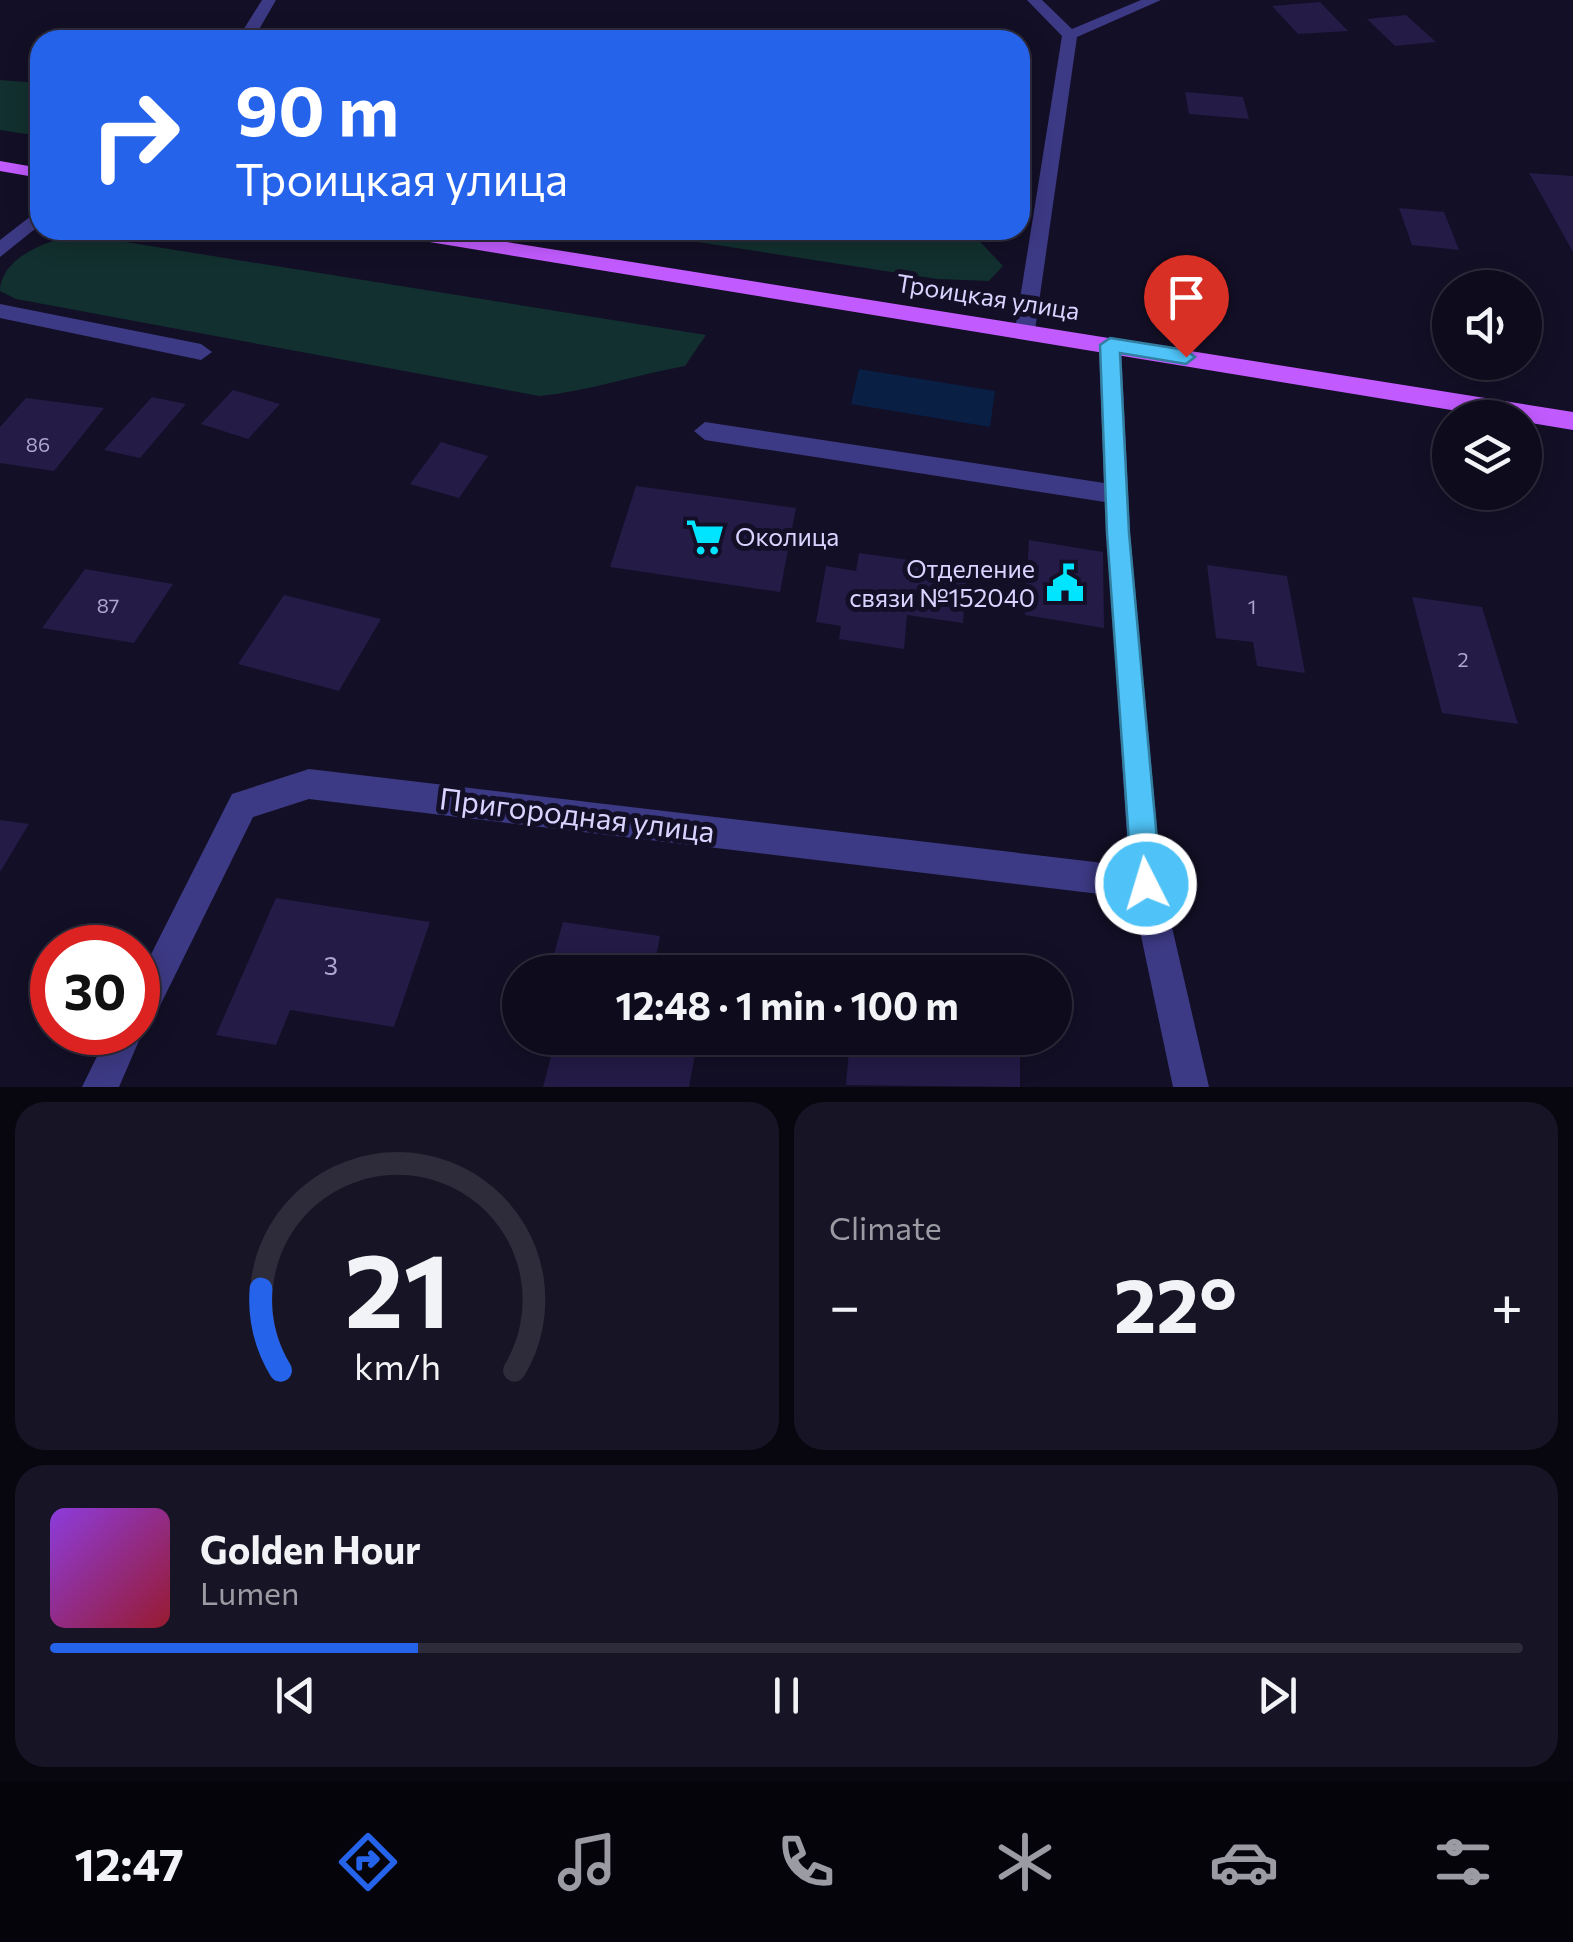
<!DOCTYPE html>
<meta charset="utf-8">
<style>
:root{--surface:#0e0b1c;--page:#171425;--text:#f1f3f6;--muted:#9b9ba3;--line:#2e2b3b;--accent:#2563eb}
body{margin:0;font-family:Commissioner,sans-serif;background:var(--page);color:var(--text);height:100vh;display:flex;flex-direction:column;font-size:38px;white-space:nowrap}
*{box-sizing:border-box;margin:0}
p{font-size:32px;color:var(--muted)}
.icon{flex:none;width:55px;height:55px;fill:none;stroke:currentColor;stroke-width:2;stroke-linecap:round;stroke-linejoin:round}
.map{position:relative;height:1087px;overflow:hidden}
.panel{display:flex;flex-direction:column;gap:15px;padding:15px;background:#08060f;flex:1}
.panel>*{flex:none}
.guide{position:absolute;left:30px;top:30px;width:1000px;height:210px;border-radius:30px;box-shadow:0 5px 25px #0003,0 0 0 2px var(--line);background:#2563eb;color:#fff;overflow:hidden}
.fabs{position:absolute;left:1432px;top:270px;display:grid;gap:20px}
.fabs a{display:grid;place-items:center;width:110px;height:110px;border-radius:50%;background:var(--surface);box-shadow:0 5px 25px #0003,0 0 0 2px var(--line);font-size:50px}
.speed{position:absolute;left:30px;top:925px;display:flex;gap:20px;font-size:50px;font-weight:700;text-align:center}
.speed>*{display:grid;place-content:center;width:130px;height:130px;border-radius:50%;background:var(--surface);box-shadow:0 5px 25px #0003,0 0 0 2px var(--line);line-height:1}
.speed .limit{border:15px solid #d22;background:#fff;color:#111}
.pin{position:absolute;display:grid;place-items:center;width:85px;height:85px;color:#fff;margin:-102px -42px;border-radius:50% 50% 50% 0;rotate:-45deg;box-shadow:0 0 10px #0007}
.pin .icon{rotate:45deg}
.me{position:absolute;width:110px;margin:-55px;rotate:355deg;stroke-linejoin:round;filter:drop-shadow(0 0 8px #0008)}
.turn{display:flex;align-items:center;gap:35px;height:210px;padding:0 40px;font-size:45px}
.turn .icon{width:130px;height:130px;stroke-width:2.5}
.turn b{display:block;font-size:70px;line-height:85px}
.big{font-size:75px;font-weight:700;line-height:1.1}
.panel .tile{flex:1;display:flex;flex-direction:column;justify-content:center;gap:15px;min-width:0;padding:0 35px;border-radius:30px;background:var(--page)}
.panel .dial{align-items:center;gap:0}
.dial svg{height:260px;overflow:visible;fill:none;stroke:var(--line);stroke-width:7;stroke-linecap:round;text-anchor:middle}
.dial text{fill:var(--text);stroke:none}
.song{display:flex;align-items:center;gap:30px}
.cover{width:120px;height:120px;border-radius:15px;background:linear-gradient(135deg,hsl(270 70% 55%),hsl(350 70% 35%))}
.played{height:10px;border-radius:5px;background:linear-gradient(90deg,var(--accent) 25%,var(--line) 25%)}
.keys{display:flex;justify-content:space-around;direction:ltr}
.heat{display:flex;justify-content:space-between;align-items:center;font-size:55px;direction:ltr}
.panel .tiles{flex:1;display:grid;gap:15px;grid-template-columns:1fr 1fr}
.tile:last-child{grid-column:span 2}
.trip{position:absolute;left:502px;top:955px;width:570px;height:100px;border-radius:50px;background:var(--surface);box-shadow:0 5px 25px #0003,0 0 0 2px var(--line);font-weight:700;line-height:100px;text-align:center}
.tabs{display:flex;height:160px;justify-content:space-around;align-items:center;background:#06040b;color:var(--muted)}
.tabs .icon{width:70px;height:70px}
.tabs .active{color:var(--accent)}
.tabs b{font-size:45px;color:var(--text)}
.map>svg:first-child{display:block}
.green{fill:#12302f}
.water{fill:#0a1f44}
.building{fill:#241b47}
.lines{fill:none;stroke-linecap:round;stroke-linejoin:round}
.minor{fill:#3d3a85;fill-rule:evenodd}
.major{fill:#c25bff;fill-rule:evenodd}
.route{fill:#4fc3f7;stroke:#337fa1;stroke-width:2.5}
.labels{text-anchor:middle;stroke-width:10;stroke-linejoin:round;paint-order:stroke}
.number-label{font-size:20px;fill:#aca6d1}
.street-label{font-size:25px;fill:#d9d4ff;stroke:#130f26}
.poi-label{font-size:25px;fill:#d9d4ff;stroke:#130f26;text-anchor:start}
.near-number-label{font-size:25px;fill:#aca6d1}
.near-street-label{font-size:30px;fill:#d9d4ff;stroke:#130f26}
</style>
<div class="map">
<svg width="1573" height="1087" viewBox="0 0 1573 1087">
<rect width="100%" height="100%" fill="#130f26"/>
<path class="green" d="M0,80l40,3v53l-40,-6z
M619,230h350l34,36 -14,15 -52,-2z
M82,235l624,100 -21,31c-50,9 -96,25 -146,30l-523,-97 -16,-8c0,-35 54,-54 82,-56z"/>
<path class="water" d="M859,369l136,22 -5,36 -139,-23z"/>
<path class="building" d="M1320,2l28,29 -50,3 -26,-28z
M1406,15l30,27 -41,4 -28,-27z
M1185,92l58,5 6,22 -60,-5z
M1529,173l44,3v76z
M1399,208l45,4 15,38 -47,-5z
M233,390l47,14 -32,35 -47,-15z
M152,397l34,7 -46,54 -36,-8z
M26,398l78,10 -50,63 -54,-8v-36z
M441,442l47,14 -29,42 -49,-14z
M636,486l160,22 -16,84 -170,-25z
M1029,540l74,12 1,76 -79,-13z
M859,553l108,15 -4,55 -56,-8 -3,34 -65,-10 2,-13 -25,-4 10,-56 30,5z
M1207,565l80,11 18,97 -48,-7 -4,-24 -37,-4z
M85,569l88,15 -39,59 -92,-15z
M284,595l97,24 -42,72 -101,-27z
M1412,597l70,10 36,117 -76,-11z
M0,820l29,4 -29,48z
M276,898l154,24 -36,105 -104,-17 -14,35 -60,-10z
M563,922l97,14 -6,32 18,4h-123z
M556,1038h142l-9,49h-146z
M850,1038h170v49l-174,-2z"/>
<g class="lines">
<path class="minor" d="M262,0h14l-23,40h-16z
M1027,0h15l30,29 69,-29h20l-84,37 -42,293 -10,7 -10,-7 47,-294z
M40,209v16l-40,32v-17z
M0,304l201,40 11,8 -11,8 -201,-42z
M1110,338l11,7 9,188 32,351 47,203h-36l-40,-189 -824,-99 -56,18 -103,209 -6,3 -25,58h-37l27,-55h29v-52l94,-186 77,-25 820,97 -24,-364 -400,-62 -11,-9 11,-9 399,61 -5,-138z"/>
<path class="major" d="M0,161l40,7v10l-40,-7z
M383,230h48l1142,182v18l-48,-8v-4h-25l-1107,-182z"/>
</g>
<path class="route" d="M1110,338l76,12 9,7 -9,7 -66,-11 9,180 32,351 -4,10 -11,5 -10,-5 -4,-10 -25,-351 -7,-188z"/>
<defs>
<g id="supermarket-bare" transform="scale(3)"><path d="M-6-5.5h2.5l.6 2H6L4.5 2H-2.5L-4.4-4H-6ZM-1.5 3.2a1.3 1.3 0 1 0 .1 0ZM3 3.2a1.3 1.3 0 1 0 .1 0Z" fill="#00e5ff" stroke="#130f26" stroke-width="2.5" paint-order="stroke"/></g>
<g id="civic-bare" transform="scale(3)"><path d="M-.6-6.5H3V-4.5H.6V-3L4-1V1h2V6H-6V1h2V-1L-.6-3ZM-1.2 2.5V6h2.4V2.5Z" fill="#00e5ff" stroke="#130f26" stroke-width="2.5" paint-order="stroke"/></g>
</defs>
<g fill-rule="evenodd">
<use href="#supermarket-bare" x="705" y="537"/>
<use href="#civic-bare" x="1065" y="583"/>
</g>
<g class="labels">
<g class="number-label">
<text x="38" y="452">86</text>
<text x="108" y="613">87</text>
<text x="1252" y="614">1</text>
<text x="1463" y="667">2</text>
</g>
<g class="street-label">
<text transform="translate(988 297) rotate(9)" y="9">Троицкая улица</text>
</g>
<g class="poi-label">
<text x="735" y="546">Околица</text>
<text x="1035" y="578" text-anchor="end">Отделение<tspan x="1035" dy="29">связи №152040</tspan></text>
</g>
<g class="near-number-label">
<text x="331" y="975">3</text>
</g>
<g class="near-street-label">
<text transform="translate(577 816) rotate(7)" y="10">Пригородная улица</text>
</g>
</g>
</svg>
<div class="fabs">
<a><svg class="icon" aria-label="sound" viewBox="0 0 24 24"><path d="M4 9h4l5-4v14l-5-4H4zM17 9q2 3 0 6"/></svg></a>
<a><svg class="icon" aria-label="layers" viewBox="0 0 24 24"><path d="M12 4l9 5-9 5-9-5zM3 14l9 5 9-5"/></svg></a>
</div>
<div class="speed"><div class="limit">30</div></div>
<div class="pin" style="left:1186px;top:357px;background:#d93025"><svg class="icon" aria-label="arrive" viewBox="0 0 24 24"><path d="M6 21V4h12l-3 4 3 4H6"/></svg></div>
<svg class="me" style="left:1146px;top:884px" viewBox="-20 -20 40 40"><circle r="17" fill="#4fc3f7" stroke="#fff" stroke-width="3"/><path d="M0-11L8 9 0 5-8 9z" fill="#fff"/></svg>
<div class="trip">12:48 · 1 min · 100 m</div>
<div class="guide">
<div class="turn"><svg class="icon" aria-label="right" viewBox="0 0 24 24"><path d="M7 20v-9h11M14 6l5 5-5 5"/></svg><div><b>90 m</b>Троицкая улица</div></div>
</div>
</div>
<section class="panel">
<div class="tiles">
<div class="tile dial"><svg viewBox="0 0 100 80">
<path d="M14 69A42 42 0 1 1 86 69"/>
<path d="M14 69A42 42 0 0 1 8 44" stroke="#2563eb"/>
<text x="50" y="56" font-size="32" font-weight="700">21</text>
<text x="50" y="72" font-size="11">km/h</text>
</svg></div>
<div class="tile"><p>Climate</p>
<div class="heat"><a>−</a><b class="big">22°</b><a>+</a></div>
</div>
<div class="tile">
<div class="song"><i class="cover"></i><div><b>Golden Hour</b><p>Lumen</p></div></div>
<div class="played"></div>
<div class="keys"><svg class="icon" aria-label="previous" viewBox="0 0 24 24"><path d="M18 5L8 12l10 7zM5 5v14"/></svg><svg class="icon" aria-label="pause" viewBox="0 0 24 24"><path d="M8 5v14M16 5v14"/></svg><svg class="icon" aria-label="next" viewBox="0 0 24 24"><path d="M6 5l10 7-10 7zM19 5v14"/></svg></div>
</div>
</div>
</section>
<nav class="tabs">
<b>12:47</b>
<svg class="icon active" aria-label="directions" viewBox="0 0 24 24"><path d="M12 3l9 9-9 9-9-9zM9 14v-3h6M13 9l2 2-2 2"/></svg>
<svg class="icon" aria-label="music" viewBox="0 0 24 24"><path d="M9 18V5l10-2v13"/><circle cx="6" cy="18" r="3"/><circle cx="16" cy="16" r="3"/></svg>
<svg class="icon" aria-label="phone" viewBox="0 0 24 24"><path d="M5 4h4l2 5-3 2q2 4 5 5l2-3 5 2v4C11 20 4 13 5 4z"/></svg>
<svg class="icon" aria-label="climate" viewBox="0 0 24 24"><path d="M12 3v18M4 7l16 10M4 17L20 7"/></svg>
<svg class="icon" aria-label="car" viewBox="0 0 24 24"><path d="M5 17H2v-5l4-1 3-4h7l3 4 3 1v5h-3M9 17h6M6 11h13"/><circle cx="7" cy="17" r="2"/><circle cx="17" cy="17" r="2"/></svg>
<svg class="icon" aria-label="filters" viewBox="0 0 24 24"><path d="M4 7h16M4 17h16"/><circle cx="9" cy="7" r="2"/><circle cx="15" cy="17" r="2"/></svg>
</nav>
